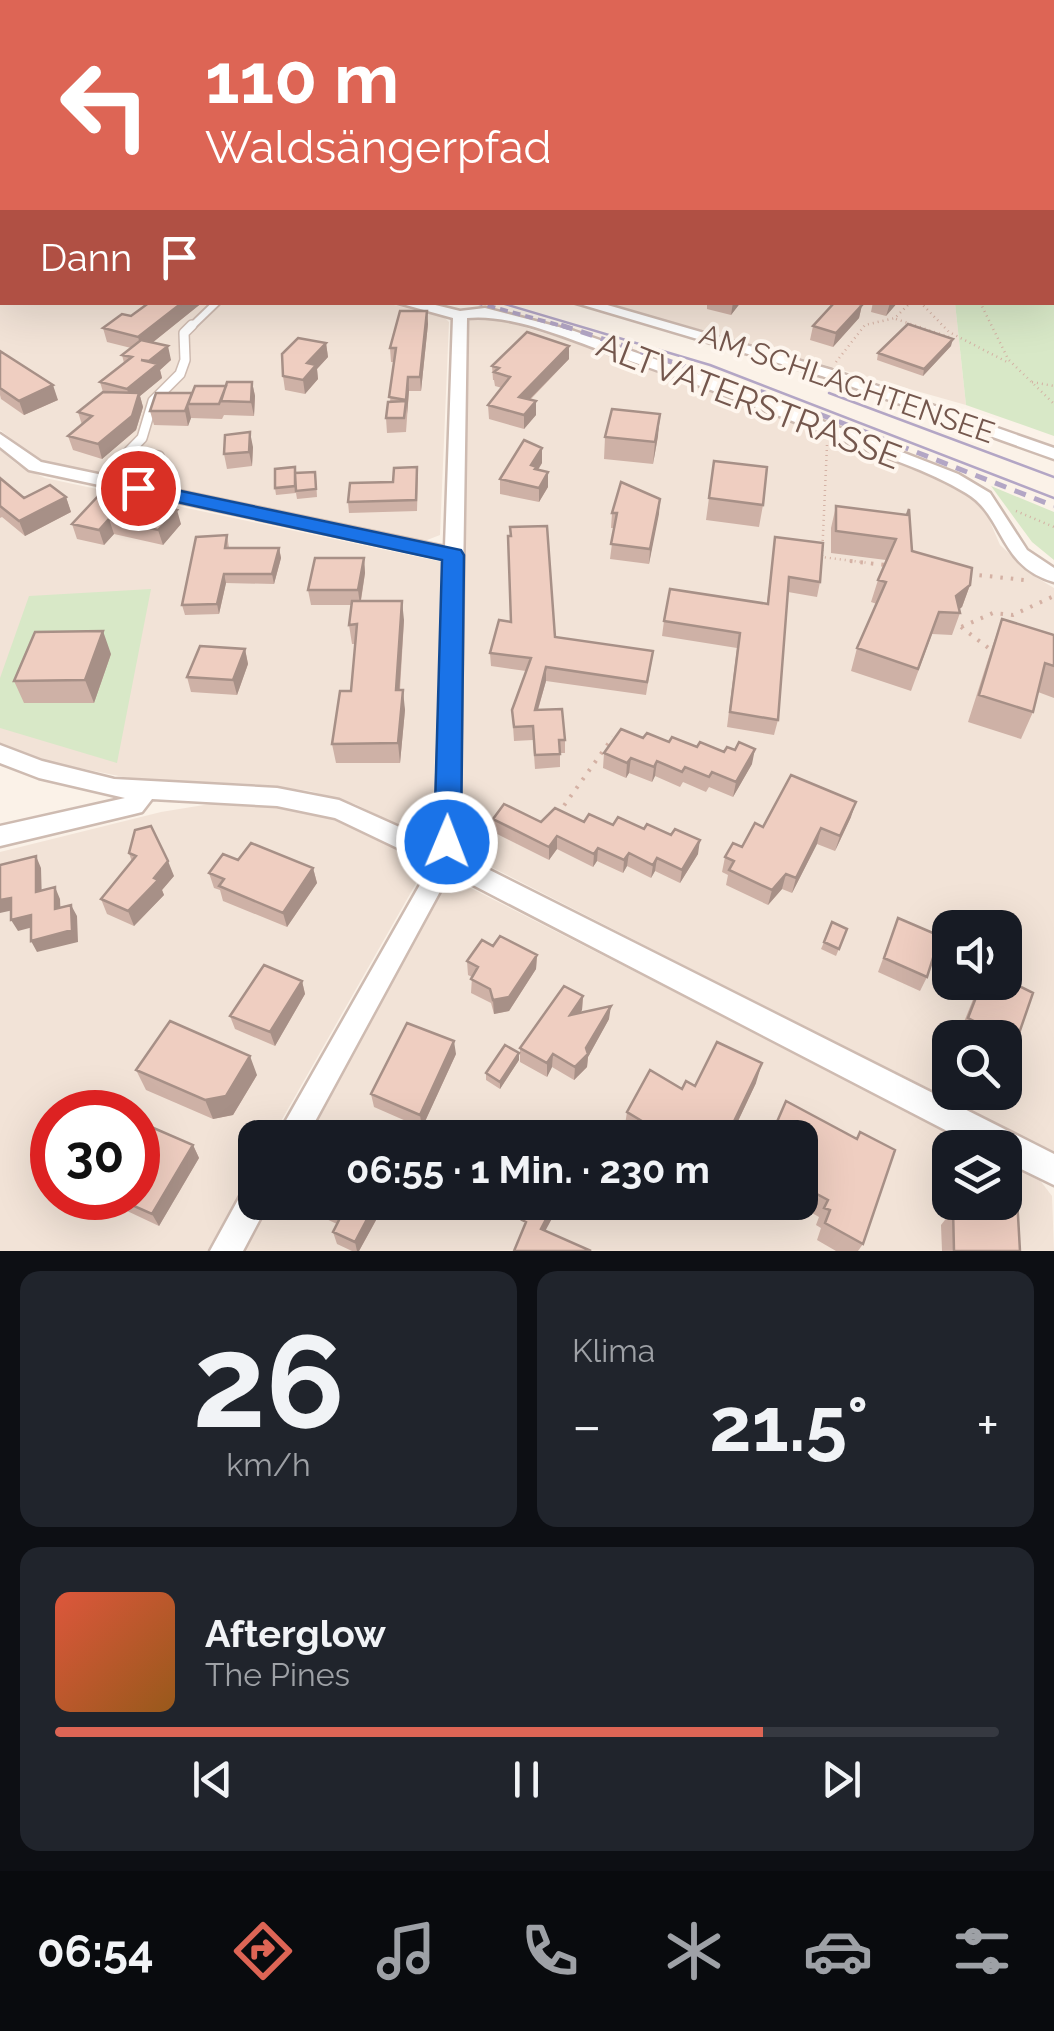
<!DOCTYPE html>
<html lang="de">
<meta charset="utf-8">
<style>
:root{--surface:#171b24;--page:#20242c;--text:#f1f3f6;--muted:#9ea1a6;--line:#363941;--accent:#dd6555}
body{margin:0;font-family:Raleway,sans-serif;background:var(--page);color:var(--text);height:100vh;display:flex;flex-direction:column;font-size:38px;white-space:nowrap}
*{box-sizing:border-box;margin:0}
p{font-size:32px;color:var(--muted)}
.icon{flex:none;width:55px;height:55px;fill:none;stroke:currentColor;stroke-width:2;stroke-linecap:round;stroke-linejoin:round}
.map{position:relative;height:1251px;overflow:hidden}
.sheet{display:flex;flex-direction:column;gap:20px;padding:20px;background:#0d0f14;flex:1}
.sheet>*{flex:none}
.guide{position:absolute;left:0px;top:0px;width:1055px;height:305px;box-shadow:0 10px 40px #0002;background:#dd6555;color:#fff;overflow:hidden}
.tools{position:absolute;left:932px;top:910px;display:grid;gap:20px}
.tools a{display:grid;place-items:center;width:90px;height:90px;border-radius:20px;background:var(--surface);box-shadow:0 10px 40px #0002;font-size:50px}
.speed{position:absolute;left:30px;top:1090px;display:flex;gap:20px;font-size:50px;font-weight:700;text-align:center}
.speed>*{display:grid;place-content:center;width:130px;height:130px;border-radius:50%;background:var(--surface);box-shadow:0 10px 40px #0002;line-height:1}
.speed .limit{border:15px solid #d22;background:#fff;color:#111}
.pin{position:absolute;display:grid;place-items:center;width:85px;height:85px;color:#fff;margin:-42px;border:5px solid #fff;border-radius:50%;box-shadow:0 2px 10px #0007}
.me{position:absolute;width:110px;margin:-55px;rotate:1deg;stroke-linejoin:round;filter:drop-shadow(0 0 8px #0008)}
.turn{display:flex;align-items:center;gap:35px;height:210px;padding:0 40px;font-size:45px}
.turn .icon{width:130px;height:130px;stroke-width:2.5}
.turn b{display:block;font-size:70px;line-height:85px}
.then{display:flex;align-items:center;height:95px;padding:0 40px;background:#0003;gap:20px;font-size:38px}
.big{font-size:75px;font-weight:700;line-height:1.1}
.sheet .widget{flex:1;display:flex;flex-direction:column;justify-content:center;gap:15px;min-width:0;padding:0 35px;border-radius:20px;background:var(--page)}
.sheet .dial{align-items:center;gap:0}
.dial b{font-size:130px;line-height:1}
.song{display:flex;align-items:center;gap:30px}
.cover{width:120px;height:120px;border-radius:15px;background:linear-gradient(135deg,hsl(10 70% 55%),hsl(30 70% 35%))}
.played{height:10px;border-radius:5px;background:linear-gradient(90deg,var(--accent) 75%,var(--line) 75%)}
.keys{display:flex;justify-content:space-around;direction:ltr}
.heat{display:flex;justify-content:space-between;align-items:center;font-size:55px;direction:ltr}
.sheet .tiles{flex:1;display:grid;gap:20px;grid-template-columns:1fr 1fr}
.widget:last-child{grid-column:span 2}
.trip{position:absolute;left:238px;top:1120px;width:580px;height:100px;border-radius:20px;background:var(--surface);box-shadow:0 10px 40px #0002;font-weight:700;line-height:100px;text-align:center}
.tab-bar{display:flex;height:160px;justify-content:space-around;align-items:center;background:#090b0e;color:var(--muted)}
.tab-bar .icon{width:70px;height:70px}
.tab-bar .selected{color:var(--accent)}
.tab-bar b{font-size:45px;color:var(--text)}
.map>svg:first-child{display:block}
.residential{fill:#f2e3d7;fill-rule:evenodd}
.green{fill:#d8e8c7}
.water{fill:#bde2e4;stroke:#a4d3d5;stroke-width:2.5}
.lines{fill:none;stroke-linecap:round;stroke-linejoin:round}
.lane-far1-casing{stroke:#cebbb1;stroke-width:10}
.lane-casing{stroke:#cebbb1;stroke-width:12}
.street-casing{stroke:#cebbb1;stroke-width:5}
.path-far1{stroke:#d4b1a4;stroke-width:2.5;stroke-dasharray:1 4;stroke-linecap:butt}
.path{stroke:#d4b1a4;stroke-width:4;stroke-dasharray:2.5 8;stroke-linecap:butt}
.lane-far1{stroke:#fff;stroke-width:6}
.lane{stroke:#fff;stroke-width:9}
.street{fill:#fff;fill-rule:evenodd}
.tram{stroke:#b3a6c5;stroke-width:2.5}
.rail-far1{stroke:#b3a6c5;stroke-width:4;stroke-dasharray:8 5;stroke-linecap:butt}
.rail{stroke:#b3a6c5;stroke-width:5;stroke-dasharray:12 9;stroke-linecap:butt}
.wall{fill:#ceb1a6}
.shaded-wall{fill:#a79087}
.building{fill:#efcec1;stroke:#a79087;stroke-width:2.5}
.route{fill:#1a73e8;stroke:#114b97;stroke-width:2.5}
.labels{text-anchor:middle;stroke-width:8;stroke-linejoin:round;paint-order:stroke}
.far-street-label{font-size:30px;fill:#74574d;stroke:#fef6ee}
.street-label{font-size:35px;fill:#74574d;stroke:#fef6ee}
</style>
<div class="map">
<svg width="1054" height="1251" viewBox="0 0 1054 1251">
<rect width="100%" height="100%" fill="#fbf2e8"/>
<path class="residential" d="M0,276l2,26h379l63,15 5,5 -9,213 -18,7 -375,-79 -17,-9 -30,-24z
M595,303h360l11,102 -293,-83z
M470,316h16l147,43 308,118 41,26 18,42 34,31 20,12v566l-596,-304 9,-529zM950,928h55v54h-55zM950,1038h55v54h-55z
M0,450l18,15 27,13 397,84 -10,271 -14,2 -63,-31 -45,-13 -58,-7 -114,-4 -88,-18 -50,-18z
M216,803l60,4 68,15 77,40 2,9 -151,266 -17,1v28l-48,85h-207v-399l161,-40zM52,1112h86v86h-86z
M455,880l523,267 -28,1v54h55v-41l34,18 13,17 2,55h-809l26,-48 529,-1v-64l-493,-1 140,-254z"/>
<path class="green" d="M401,0h653v104l-2,-102z
M1053,250h1v186l-88,-31 -11,-102 97,-1z
M991,486l63,26v48l-22,-18z
M151,589l-34,174 -117,-35v-50l29,-82z"/>
<path class="water" d="M0,0h401l30,2h-429l-2,77z"/>
<g class="lines">
<g class="lane-far1-casing">
<path id="lane-far1" d="M190,328l27,-26"/>
</g>
<g class="lane-casing">
<path id="lane" d="M128,453l31,3
M101,480l41,-42 11,-37 27,-27 5,-14 -1,-27 8,-8"/>
</g>
<g class="street-casing">
<path id="street" d="M0,169l2,1v7h-2z
M0,211l2,1v8l-2,-1z
M395,302h28l37,9 25,-3 89,23 161,56 223,87 32,19 37,57 27,18v14c-56,-16 -49,-66 -88,-89 -38,-23 -84,-37 -125,-53 -76,-30 -151,-59 -228,-85 -41,-15 -103,-42 -146,-37l-8,524 -3,11 598,301v31l-49,-24v-13h-25l-530,-275 -144,265h-30l149,-262 4,-13 -94,-45 -58,-12 -125,-7 -10,13 -8,2 -134,32v-20l125,-28 -86,-20 -39,-15v-18l42,16 72,18 163,9 62,12 96,43 10,-284 -416,-89 -29,-23v-13l41,28 404,85 8,-229z
M573,302h24l235,68 222,78v11l-232,-83z
M255,1185v17h14l-26,49h-33l34,-62z"/>
</g>
<path class="path-far1" d="M455,0l22,2
M625,0l11,2
M881,0l9,2
M673,2l5,-2
M920,302l29,30 60,31
M980,302l28,57 46,45
M896,319l53,18
M836,362l29,-37 30,-7 16,-16
M1032,382l22,4
M827,445l-5,112 47,6
M1016,511l38,16"/>
<path class="path" d="M850,561l35,4
M969,574l55,6
M951,627h10l32,-14 20,2 41,-19
M961,627l30,23
M558,814l55,-77"/>
<use href="#lane-far1" class="lane-far1"/>
<use href="#lane" class="lane"/>
<use href="#street" class="street"/>
<path class="tram" d="M498,302l212,63 344,133
M829,393l225,84"/>
<path class="rail-far1" d="M475,302l94,26"/>
<path class="rail" d="M561,325l207,69 286,112"/>
</g>
<path class="wall" d="M150,302h53l-51,41 19,17 -11,10 2,8 -22,18 3,11 -7,23 -34,29 -29,-9 -5,-14 14,-11 -4,-13 25,-20 -3,-10 24,-19 -2,-8 9,-7 -24,-6 -4,-14 28,-12z
M707,302h34l-10,13 -24,-6z
M873,302h25l-12,14 -15,-4z
M862,305l-3,13 -26,29 -23,-7 3,-14z
M427,311l1,13 -7,67h-12l-3,41 -19,1 -1,-15 4,-16 4,-40h-3l-1,-14z
M326,343l2,14 -11,12 1,10 -13,15 -20,-4 -2,-14z
M951,346l-28,30 -46,-16 1,-7z
M0,351l58,49 -34,15 -23,-16 -1,-4z
M569,359l-39,41 6,15 -12,14 -35,-10 -1,-14 14,-17 -7,-2 -1,-6h-1l-1,-14z
M252,382l3,14 -1,20 -30,-1 -2,4 -31,-1 -3,8 -34,-1 -4,-14 42,-17z
M658,436l-5,28 -49,-5 1,-22z
M253,447l-1,19 -25,3 -3,-15z
M714,461l49,44 -4,22 -53,-7z
M542,463l-4,7 10,17 -9,15 -39,-8v-15z
M296,473l20,6 1,18 -20,2 -1,-6 -20,2 -1,-7z
M418,477l-1,34 -68,2 -1,-11 45,-20z
M0,478l24,20 42,-1 5,15 -46,24 -23,-19 -2,1z
M100,494l81,30 -18,21 -49,-11 -10,11 -27,-6 -5,-15z
M660,499l-11,65 -39,-5 4,-31h-3l1,-15z
M836,506l71,9 5,36 58,34 -8,22 -3,2 1,4 -8,22 -20,-1 -21,57 -60,-20 6,-23 20,-44 -6,-2 7,-22 8,-20 -55,-7v-25z
M227,535l2,13h50l2,10 -7,26 -48,-1 -7,31 -34,1 -3,-10z
M775,537l45,45 -3,15 -29,-5 -10,128 -4,15 -47,-8 10,-79 -75,-12 2,-15 103,-18z
M364,558l1,15 -4,28 43,19 -4,70 5,20 -5,53h-64l-4,-19 19,-53 4,-47h-3l-3,-19 3,-20h-41l-3,-15z
M1002,619l52,16v63l-16,-6 -5,20 -12,27 -53,-17 24,-75z
M555,637l98,14 -2,14 -5,30 -100,-14 -8,29 27,30v13h-5v14l-25,2 -2,-29 -19,1 -2,-31 14,-39 -35,-5 -1,-13z
M245,649l3,15 -11,31 -46,-3 -4,-15z
M111,654l-17,49h-70l-10,-22z
M643,738l54,9 55,17 -19,33 -24,-10 -3,5 -23,-10 -3,5 -25,-11 -3,6 -23,-9 -3,5 -23,-10 1,-15z
M851,817l-16,34 -18,-7 -25,49 -10,-4 -14,16 -42,-20 2,-10 -6,-3 3,-15 17,-10 21,-20z
M493,819l48,3h43l29,3 85,29 -18,29 -25,-12 -4,7 -24,-12 -4,7 -26,-12 -4,6 -36,-18 -8,11 -56,-28z
M129,853l45,23 -12,14 2,5 -30,31 -27,-12 -6,-15 31,-37z
M238,860l75,8 4,15 -30,44 -64,-26 -3,-11 -6,-2 -5,-15z
M898,918l29,59 -7,14 -42,-19z
M847,929l-11,27 -15,-7 3,-7z
M493,946l44,9 -1,14 -27,42 -15,3 -3,-11 -20,-10 1,-16 -4,-2 -1,-14z
M302,981l3,13 -30,52 -40,-17 -5,-13z
M980,982h25l11,60 -8,14 -3,-2v-16h-33l-12,-6z
M583,996l-1,14 -2,3 29,6 -21,38 -1,10 -13,13 -22,-13 -5,10 -27,-15v-14z
M456,1054l-34,74 -48,-21 -3,-13z
M519,1060l-19,29 -14,-9v-7z
M136,1070l121,5 -24,40 -20,4 -67,-29z
M756,1083l-26,55h-95l-11,-7 3,-19 55,-23 13,-3z
M786,1101l77,143 -5,7h-22l-19,-11 4,-12 -5,-3 3,-8 -26,-15h7v-64z
M193,1145l6,13 -40,68 -51,-24 -3,-4h33z
M950,1199v3h55l15,49h-78l-1,-26 7,-9v-14z
M386,1202l-27,49h-7l-15,-7 -4,-12 4,-8 -17,-8 -4,-12z"/>
<path class="shaded-wall" d="M2,72v54l-2,8v-54z
M2,284l2,18 -4,2v-19z
M183,302h20l-61,49 -4,-14z
M733,302h8l-10,13z
M898,302l-12,14 4,-13z
M862,305l-3,13 -26,29 3,-14z
M427,311l1,13 -7,67 -1,-14z
M953,339l-2,7 -28,30 1,-7z
M326,343l2,14 -11,12 1,10 -13,15 -2,-14 4,-17z
M168,346l3,14 -11,10 2,8 -22,18 3,11 -7,23 -34,29 -4,-15 33,-41 -4,-14 22,-28z
M569,346v13l-50,51v-13z
M408,377l1,14 -2,23 -1,-14z
M252,382l3,14 -1,20 -3,-14z
M53,385l5,15 -34,15 -5,-14z
M536,401v14l-12,14v-14z
M188,404l3,14 -3,8 -3,-15z
M660,414l-2,22 -5,28 2,-22z
M250,432l3,15 -1,19 -3,-14z
M542,448v15l-5,8 -6,-6z
M548,472v15l-9,15v-14z
M66,497l5,15 -46,24 -6,-15z
M660,499l-1,15 -10,50 1,-15z
M177,510l4,14 -18,21 -5,-15z
M109,519l5,15 -10,11 -5,-15z
M279,548l2,10 -7,26 -2,-10z
M364,558l1,15 -5,32 -2,-15z
M224,574l2,9 -7,31 -2,-10z
M970,585l-8,22 -7,6 1,-17z
M402,601l2,19 -6,90 -2,-20z
M103,631l8,23 -17,49 -9,-23z
M245,649l3,15 -11,31 -4,-15z
M546,667v14l-12,42 1,-13z
M403,690l2,20 -5,53 -2,-20z
M755,749l-3,15 -19,33 3,-15z
M631,758l-2,15 -3,5 1,-15z
M657,761l-2,15 -3,6 2,-15z
M856,802l-5,15 -16,34 5,-15z
M821,828l-4,16 -25,49 4,-15z
M557,836v13l-8,11v-13z
M700,840l-2,14 -18,29 2,-13z
M598,848l-1,13 -4,6 1,-13z
M629,853l-2,13 -4,7 1,-13z
M36,856l5,12 1,35 -6,-11z
M657,858l-2,13 -4,7 2,-13z
M168,861l6,15 -12,14 2,5 -30,31 -6,-15z
M313,868l4,15 -30,44 -4,-14z
M786,874l-4,15 -14,16 4,-15z
M55,887l5,12 1,21 -6,-11z
M11,898l7,11 -18,4v-13z
M71,905l6,11 1,26 -41,10 -6,-11z
M31,915l6,11 -19,5 -7,-11z
M537,955l-1,14 -27,42 -15,3 -1,-14z
M302,981l3,13 -30,52 -5,-14z
M583,996l-1,14 -13,19 1,-14z
M611,1006l-2,13 -21,38 -1,10 -13,13 1,-13z
M454,1041l2,13 -34,74 -2,-13z
M519,1053v7l-19,29v-7z
M553,1054l-1,13 -5,10v-14z
M250,1056l7,19 -24,40 -20,4 -8,-19z
M762,1063l-6,20 -26,55h-4z
M193,1145l6,13 -40,68 -7,-12z
M376,1202h10l-27,49h-2l-2,-9z
M555,1202l1,9 -15,28v-10z"/>
<path class="building" d="M2,227v57l-2,1v-57z
M150,302h33l-45,35 -35,-9 19,-14 9,2z
M835,302h20l7,3 -26,28 -23,-7z
M400,311h27l-7,66h-12l-2,23 -17,-3 7,-49h-6z
M908,324l45,15 -29,30 -46,-16z
M527,332l42,14 -50,51 17,4 -12,14 -36,-10 22,-28 -16,-5 5,-4 -7,-2z
M298,338l28,5 -19,20 9,2 -13,15 -20,-4 -1,-22z
M141,340l27,6 -19,15 -8,-1 17,4 -31,25 -27,-7 32,-25 -10,-2z
M0,351l53,34 -34,16 -19,-13z
M227,382h25l-1,20 -30,-1z
M195,386h31l-7,18h-31z
M103,392l36,1 -7,23 -34,28 -30,-8 24,-20 -14,-4z
M156,393h36l-7,18h-35z
M406,401l-2,17h-18l2,-16z
M612,409l48,5 -5,28 -50,-5z
M250,432l-1,20 -25,2 1,-19z
M524,440l18,8 -11,17 6,2 -2,2 13,3 -9,16 -39,-9z
M714,461l53,6 -4,38 -54,-7z
M295,467v19l-20,2v-19z
M417,467l-1,33 -68,2 2,-19 43,-1 1,-14z
M315,472l1,17 -20,2 -1,-18z
M0,478l24,20 26,-13 16,12 -47,24 -19,-15z
M621,482l39,17 -10,50 -39,-5 6,-31h-5z
M100,494l77,16 -19,20 -49,-11 -10,11 -27,-6z
M836,506l71,9 2,-6 3,42 60,17 -2,17 -14,11 4,17 -21,-1 -21,57 -61,-21 29,-66 -8,-2 18,-41 -60,-8z
M547,526l8,111 98,14 -6,31 -101,-15 -11,43 27,-1 3,31h-6l1,14 -25,1 -2,-29 -19,1 -2,-17 19,-52 -41,-5 9,-33 12,2 -3,-86h3l-1,-9z
M227,535l-2,13h54l-7,26h-48l-7,30 -35,1 14,-68z
M775,537l48,6 -3,39 -31,-5 -11,143 -48,-8 10,-79 -76,-12 6,-32 98,15z
M315,558h49l-6,32h-50z
M352,601h50l-6,89h7l-5,53 -66,1 8,-53h11l6,-67 -8,1z
M1002,619l52,16v31l-9,-3 -12,49 -54,-17z
M103,631l-18,49 -71,1 21,-49z
M200,646l45,3 -12,31 -46,-3z
M621,729l22,9 4,-5 22,9 3,-5 25,10 3,-5 24,10 3,-5 8,3 4,-8 16,7 -19,33 -24,-10 -3,5 -24,-10 -3,5 -25,-11 -3,6 -23,-9 -4,5 -23,-10z
M791,775l65,27 -16,34 -19,-8 -25,50 -10,-4 -14,16 -43,-20 5,-9 -9,-4 8,-14 9,4 13,-24 8,4z
M504,804l37,18 14,-14 29,14 5,-8 24,11 5,-8 26,12 3,-5 24,11 4,-6 25,11 -18,30 -25,-12 -4,7 -24,-12 -5,7 -26,-12 -4,6 -37,-18 -8,11 -56,-28z
M151,826l17,35 -14,17 4,2 -30,31 -27,-12 35,-43 -7,-3 6,-23z
M251,843l62,25 -30,45 -64,-27 5,-7 -15,-6 14,-19 15,6z
M36,856v36l19,-5v22l16,-4 1,25 -41,11v-26l-20,5v-22l-11,2v-35z
M898,918l42,18 -13,41 -43,-19z
M832,922l15,7 -8,20 -15,-7z
M500,936l37,19 -28,42 -16,3 -3,-11 -19,-10 7,-12 -11,-6 15,-21 11,6z
M264,965l38,16 -32,51 -40,-16z
M1005,979l28,14 -17,49 -48,-24 14,-36h23z
M564,986l19,10 -13,19 41,-9 -25,42 2,6 -13,13 -22,-13 -6,9 -27,-15z
M170,1021l80,35 -24,40 -21,4 -69,-30z
M407,1023l47,18 -34,74 -49,-21z
M717,1042l45,21 -36,75h-15l-12,-8 -4,8h-25l-43,-26 23,-42 32,19 4,-8 9,5z
M505,1045l14,8 -19,29 -14,-9z
M786,1101l71,38 3,-7 35,18 -32,94 -38,-21 5,-13 -6,-2 4,-8 -28,-15v-47h-30z
M142,1123l51,22 -41,69 -36,-16h22v-68z
M1005,1195l12,3 3,53h-66l-1,-43 7,2v-8h45z
M317,1202h59l-21,40 -22,-10 8,-16 -25,-12z
M532,1202h23l-14,27 50,22h-77l12,-29 -4,-2z"/>
<path class="route" d="M138,482l323,68 3,5 -3,287 -4,8 -10,3 -9,-3 -4,-8 8,-282 -311,-68 -2,-4z"/>
<g class="labels">
<g class="far-street-label">
<text transform="translate(847 384) rotate(19)" y="10">AM SCHLACHTENSEE</text>
</g>
<g class="street-label">
<text transform="translate(749 401) rotate(21)" y="12">ALTVATERSTRASSE</text>
</g>
</g>
</svg>
<div class="tools">
<a><svg class="icon" aria-label="sound" viewBox="0 0 24 24"><path d="M4 9h4l5-4v14l-5-4H4zM17 9q2 3 0 6"/></svg></a>
<a><svg class="icon" aria-label="search" viewBox="0 0 24 24"><circle cx="10" cy="10" r="6"/><path d="M15 15l6 6"/></svg></a>
<a><svg class="icon" aria-label="layers" viewBox="0 0 24 24"><path d="M12 4l9 5-9 5-9-5zM3 14l9 5 9-5"/></svg></a>
</div>
<div class="speed"><div class="limit">30</div></div>
<div class="pin" style="left:138px;top:488px;background:#d93025"><svg class="icon" aria-label="arrive" viewBox="0 0 24 24"><path d="M6 21V4h12l-3 4 3 4H6"/></svg></div>
<svg class="me" style="left:447px;top:842px" viewBox="-20 -20 40 40"><circle r="17" fill="#1a73e8" stroke="#fff" stroke-width="3"/><path d="M0-11L8 9 0 5-8 9z" fill="#fff"/></svg>
<div class="trip">06:55 · 1 Min. · 230 m</div>
<div class="guide">
<div class="turn"><svg class="icon" aria-label="left" viewBox="0 0 24 24"><path d="M17 20v-9H6M10 6l-5 5 5 5"/></svg><div><b>110 m</b>Waldsängerpfad</div></div>
<div class="then">Dann<svg class="icon" aria-label="arrive" viewBox="0 0 24 24"><path d="M6 21V4h12l-3 4 3 4H6"/></svg></div>
</div>
</div>
<section class="sheet">
<div class="tiles">
<div class="widget dial"><b>26</b><p>km/h</p></div>
<div class="widget"><p>Klima</p>
<div class="heat"><a>−</a><b class="big">21.5°</b><a>+</a></div>
</div>
<div class="widget">
<div class="song"><i class="cover"></i><div><b>Afterglow</b><p>The Pines</p></div></div>
<div class="played"></div>
<div class="keys"><svg class="icon" aria-label="previous" viewBox="0 0 24 24"><path d="M18 5L8 12l10 7zM5 5v14"/></svg><svg class="icon" aria-label="pause" viewBox="0 0 24 24"><path d="M8 5v14M16 5v14"/></svg><svg class="icon" aria-label="next" viewBox="0 0 24 24"><path d="M6 5l10 7-10 7zM19 5v14"/></svg></div>
</div>
</div>
</section>
<nav class="tab-bar">
<b>06:54</b>
<svg class="icon selected" aria-label="directions" viewBox="0 0 24 24"><path d="M12 3l9 9-9 9-9-9zM9 14v-3h6M13 9l2 2-2 2"/></svg>
<svg class="icon" aria-label="music" viewBox="0 0 24 24"><path d="M9 18V5l10-2v13"/><circle cx="6" cy="18" r="3"/><circle cx="16" cy="16" r="3"/></svg>
<svg class="icon" aria-label="phone" viewBox="0 0 24 24"><path d="M5 4h4l2 5-3 2q2 4 5 5l2-3 5 2v4C11 20 4 13 5 4z"/></svg>
<svg class="icon" aria-label="climate" viewBox="0 0 24 24"><path d="M12 3v18M4 7l16 10M4 17L20 7"/></svg>
<svg class="icon" aria-label="car" viewBox="0 0 24 24"><path d="M5 17H2v-5l4-1 3-4h7l3 4 3 1v5h-3M9 17h6M6 11h13"/><circle cx="7" cy="17" r="2"/><circle cx="17" cy="17" r="2"/></svg>
<svg class="icon" aria-label="filters" viewBox="0 0 24 24"><path d="M4 7h16M4 17h16"/><circle cx="9" cy="7" r="2"/><circle cx="15" cy="17" r="2"/></svg>
</nav>
